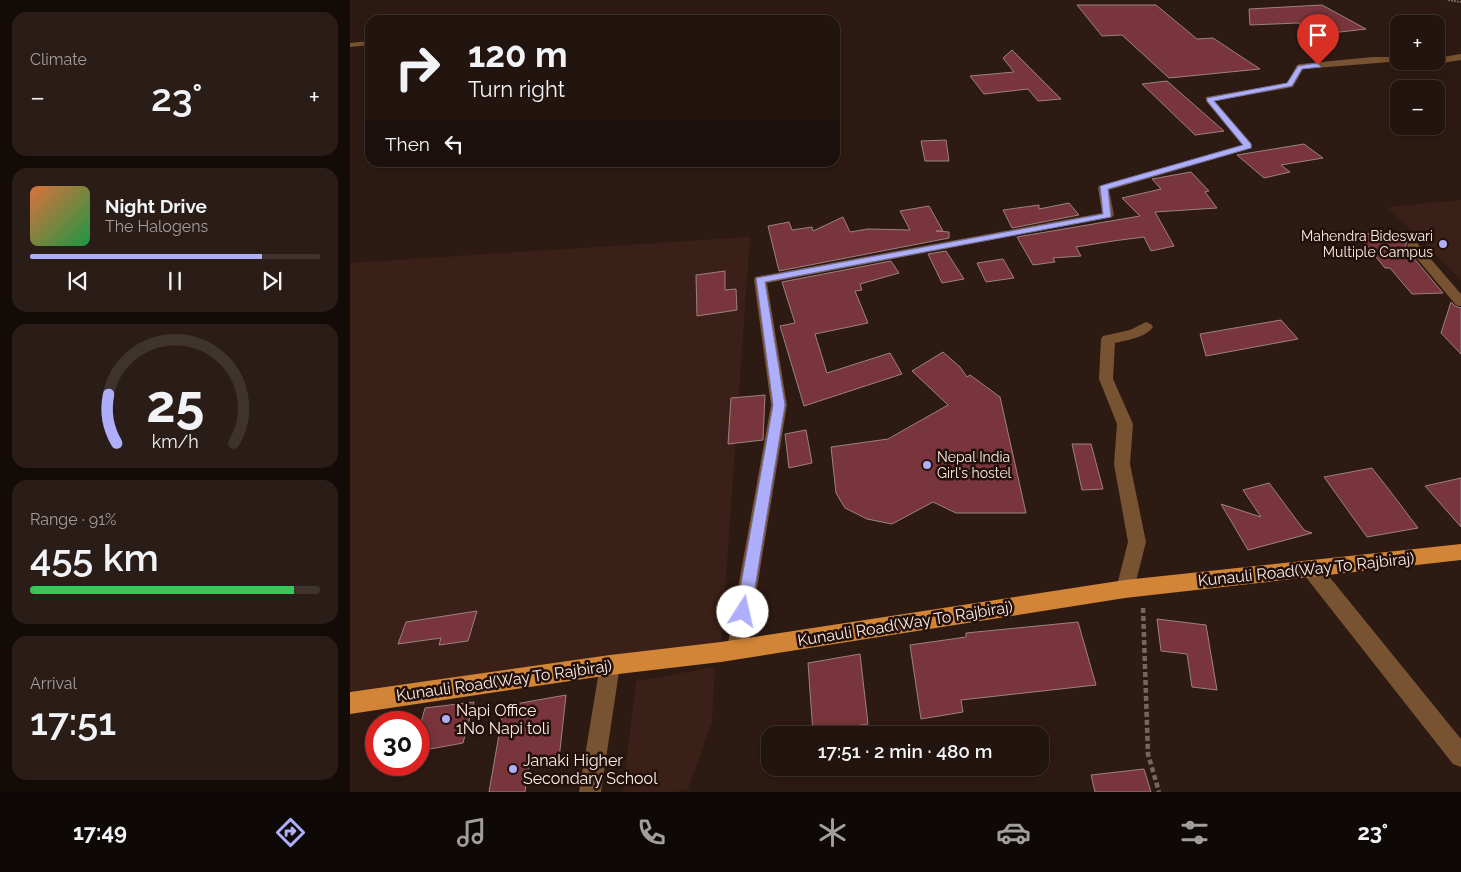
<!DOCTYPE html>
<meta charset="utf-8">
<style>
:root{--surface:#22140e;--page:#2a1d17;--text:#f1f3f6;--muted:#a29e9e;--line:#3f332e;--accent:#aeaefa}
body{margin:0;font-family:Raleway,sans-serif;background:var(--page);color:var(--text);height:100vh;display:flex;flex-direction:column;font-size:19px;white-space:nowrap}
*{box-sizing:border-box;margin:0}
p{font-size:16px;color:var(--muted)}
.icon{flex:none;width:28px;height:28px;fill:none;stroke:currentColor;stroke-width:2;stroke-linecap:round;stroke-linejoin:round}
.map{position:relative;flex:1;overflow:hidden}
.drawer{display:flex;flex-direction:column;gap:12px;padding:12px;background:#130b08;width:350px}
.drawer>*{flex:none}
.hud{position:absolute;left:15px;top:15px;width:475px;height:152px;border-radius:15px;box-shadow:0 2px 12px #0003,0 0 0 1px var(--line);background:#22140e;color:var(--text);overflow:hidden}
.controls{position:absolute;left:1040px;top:15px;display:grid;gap:10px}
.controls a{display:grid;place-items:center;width:55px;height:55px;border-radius:10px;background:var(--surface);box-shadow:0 2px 12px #0003,0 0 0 1px var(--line);font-size:25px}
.speed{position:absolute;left:15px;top:711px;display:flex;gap:10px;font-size:25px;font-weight:700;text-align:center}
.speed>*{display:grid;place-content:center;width:65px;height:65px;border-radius:50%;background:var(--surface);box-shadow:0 2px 12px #0003,0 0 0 1px var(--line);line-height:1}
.speed .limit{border:8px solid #d22;background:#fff;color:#111}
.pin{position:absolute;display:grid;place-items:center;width:42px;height:42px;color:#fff;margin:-51px -21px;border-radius:50% 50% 50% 0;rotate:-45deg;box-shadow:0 0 5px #0007}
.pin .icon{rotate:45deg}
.me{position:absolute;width:55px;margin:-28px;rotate:10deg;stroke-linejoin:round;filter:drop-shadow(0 0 4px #0008)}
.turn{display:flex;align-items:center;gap:18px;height:105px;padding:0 20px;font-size:22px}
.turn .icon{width:65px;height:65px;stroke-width:2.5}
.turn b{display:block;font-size:35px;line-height:42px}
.then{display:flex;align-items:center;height:48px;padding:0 20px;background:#0003;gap:10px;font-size:19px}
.big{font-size:38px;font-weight:600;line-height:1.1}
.drawer .tile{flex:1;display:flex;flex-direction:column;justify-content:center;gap:8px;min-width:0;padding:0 18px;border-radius:15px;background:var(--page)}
.drawer .dial{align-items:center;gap:0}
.dial svg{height:130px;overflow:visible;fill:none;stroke:var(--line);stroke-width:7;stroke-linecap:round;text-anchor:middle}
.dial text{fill:var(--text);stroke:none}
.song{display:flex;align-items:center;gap:15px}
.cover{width:60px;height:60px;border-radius:8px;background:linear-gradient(135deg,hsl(20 70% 55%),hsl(140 70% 35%))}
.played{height:5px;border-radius:2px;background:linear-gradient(90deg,var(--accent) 80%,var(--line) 80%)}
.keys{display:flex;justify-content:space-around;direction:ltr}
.heat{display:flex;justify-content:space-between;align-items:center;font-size:28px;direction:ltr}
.charge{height:8px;border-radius:4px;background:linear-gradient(90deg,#34c759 91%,var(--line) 0)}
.trip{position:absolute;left:411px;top:726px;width:288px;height:50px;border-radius:15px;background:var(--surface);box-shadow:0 2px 12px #0003,0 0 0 1px var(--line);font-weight:600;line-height:50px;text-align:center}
.menu{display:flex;height:80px;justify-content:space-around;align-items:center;background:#0e0806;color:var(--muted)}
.menu .icon{width:35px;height:35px}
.menu .selected{color:var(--accent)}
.menu b{font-size:22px;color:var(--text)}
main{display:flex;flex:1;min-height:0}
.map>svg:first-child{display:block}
.built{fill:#3a2017}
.building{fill:#79353c;stroke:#9c8182}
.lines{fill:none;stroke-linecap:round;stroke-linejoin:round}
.path-far1{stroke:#776660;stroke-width:2;stroke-dasharray:2 1;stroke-linecap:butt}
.path{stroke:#776660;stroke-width:4.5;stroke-dasharray:5 3;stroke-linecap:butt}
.minor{fill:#785331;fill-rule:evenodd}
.major{fill:#d28537;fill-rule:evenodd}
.route{fill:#aeaefa;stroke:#7171a2}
.poi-dot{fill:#aeaefa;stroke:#23100a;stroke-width:2}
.labels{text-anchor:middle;stroke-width:5;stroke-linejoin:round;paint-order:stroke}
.poi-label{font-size:14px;fill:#faece7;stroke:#23100a;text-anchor:end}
.near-street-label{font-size:16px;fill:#faece7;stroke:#23100a}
.near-poi-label{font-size:16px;fill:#faece7;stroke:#23100a;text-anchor:start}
</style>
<main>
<section class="drawer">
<div class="tile"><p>Climate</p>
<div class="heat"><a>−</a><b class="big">23°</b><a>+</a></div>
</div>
<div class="tile">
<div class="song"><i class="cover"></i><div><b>Night Drive</b><p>The Halogens</p></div></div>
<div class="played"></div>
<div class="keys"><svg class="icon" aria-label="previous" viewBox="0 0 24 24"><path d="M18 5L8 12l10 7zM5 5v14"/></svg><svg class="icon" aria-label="pause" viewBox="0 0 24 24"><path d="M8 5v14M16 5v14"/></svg><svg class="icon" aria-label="next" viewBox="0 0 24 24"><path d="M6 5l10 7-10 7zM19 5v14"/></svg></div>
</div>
<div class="tile dial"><svg viewBox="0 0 100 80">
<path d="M14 69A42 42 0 1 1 86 69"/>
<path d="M14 69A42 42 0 0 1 9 39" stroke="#aeaefa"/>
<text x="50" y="56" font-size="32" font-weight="700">25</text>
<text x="50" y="72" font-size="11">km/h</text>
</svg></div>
<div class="tile"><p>Range · 91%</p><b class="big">455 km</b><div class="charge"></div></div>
<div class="tile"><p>Arrival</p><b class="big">17:51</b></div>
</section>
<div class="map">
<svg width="1111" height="792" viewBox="0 0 1111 792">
<rect width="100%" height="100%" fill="#2d1a13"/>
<path class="built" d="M1111,200v80l-73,-73z
M400,237l-29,411 -108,11 -263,32v-428z
M365,667l-3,55 -24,67 -14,3h-51l13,-111z"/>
<path class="building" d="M727,5h79l41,34 16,-1 47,31 -91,9 -47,-43 -20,1z
M972,5l44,24 -52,6 -16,-12 -48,2 -1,-16z
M662,50l49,49 -23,2 -10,-12 -44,5 -14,-18 44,-4 -11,-14z
M817,81l57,50 -29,4 -53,-51z
M596,140l3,21h-24l-4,-20z
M954,144l19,14 -42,7 9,7 -26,6 -27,-23z
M841,172l18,19 -4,1 12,16 -62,4 19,34 -23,5 -7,-14 -31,4 -37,6 5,9 -28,2 2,4 -22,3 -16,-28 123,-21 -18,-18 39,-9 -9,-10z
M719,203l10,12 -67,13 -9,-18 36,-5v4z
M579,206l14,25h-7l13,1v6l-170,33 -11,-45 21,-4 3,8 20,-3 1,4 30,-14 7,15 18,-3 42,1 -10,-19z
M1048,233l9,9 -2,5 2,3 36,43 -31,1 -22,-26h-5l-28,-34z
M596,251l18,28 -22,4 -14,-29z
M653,259l11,19 -28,4 -9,-19z
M541,261l8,12 -39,11 2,6 -7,1 13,32 -53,11 12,39 63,-20 12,21 -98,32 -24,-80 15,-3 -13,-41z
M375,271v19l11,-1 1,21 -40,6 -1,-41z
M1101,302l4,4 6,2v46l-20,-21z
M931,320l17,19 -92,17 -6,-22z
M593,352l17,15 7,10 3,-2 30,22 26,116h-70l-23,-11 -41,22 -25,-5 -22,-11 -9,-15 -5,-46 57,-8 60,-34 -36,-34z
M415,395l-2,45 -35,4 3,-46z
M456,430l6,33 -23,5 -4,-34z
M722,444h19l12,45 -21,1z
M1022,468l18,23 28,37 -51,9 -43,-60z
M1111,478v49l-36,-41z
M919,483l35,47 8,3 -64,17 -27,-46 40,13 -18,-27z
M127,611l-9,30 -29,4 2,-7 -43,6 8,-22z
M807,619l49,6 11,65 -25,-3 -5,-33 -26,-3z
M728,622l18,63 -135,15 2,12 -42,7 -11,-74 56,-8v-4z
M510,654l8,70 -55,9 -5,-70z
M216,695l-7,64 -30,5 -4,28h-36l15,-86z
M124,702l-11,41 -44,8v-21l6,-22z
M794,769l7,23h-56l-4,-17z"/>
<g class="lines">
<path class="path-far1" d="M1098,0l13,2"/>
<path class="path" d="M793,608l5,146 11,38"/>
<path class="minor" d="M289,17l3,3h-34l4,-2z
M20,41v4l-20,2v-4z
M1111,54v6l-25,4 -4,-3h4v-3z
M1023,57h26v4h3l-99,8 -10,18 -78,14 37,43v4l-143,42 5,25 -2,2 -345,66 20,122 -40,244 -3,7 -7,3 -7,-3 -3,-7 44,-244 -17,-125 1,-3 347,-64 -4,-25 1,-2 143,-41 -36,-44v-4l81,-14 10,-18 3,-1z
M1063,242l4,1 44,51v12l-5,-1 -47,-56 -2,-3 2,-3z
M796,322l5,2 2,3c-8,11 -26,13 -38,16l-2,36 20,45 -3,40 16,78 -12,47 -2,6 -7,3 -7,-3 -2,-6 12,-47 -14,-78 3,-40 -18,-45 2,-40 2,-3 27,-6z
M962,561l7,3 142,175v28l-8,-3 -148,-188 -2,-6 2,-6z
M260,655l7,3 3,7 -19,127h-22l21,-127 3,-7z"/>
<path class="major" d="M1111,544v16l-336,38 -404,64 -111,13 -260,39v-22l260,-37 111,-13 404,-62z"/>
</g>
<path class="route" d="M968,63l3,4 -19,2 -10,17 -78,15 37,43v4l-143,41 3,28 -346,65 20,123 -34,207 -3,5 -5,2 -5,-2 -2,-5 37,-207 -17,-127 347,-64 -3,-28 143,-41 -36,-44v-3l80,-15 11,-17z"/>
<g class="poi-dot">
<circle cx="1093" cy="244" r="5"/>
<circle cx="577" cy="465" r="5"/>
<circle cx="96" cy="719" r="5"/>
<circle cx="163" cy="769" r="5"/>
</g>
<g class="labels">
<g class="poi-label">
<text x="1083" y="241">Mahendra Bideswari<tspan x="1083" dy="16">Multiple Campus</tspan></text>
<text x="587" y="462" text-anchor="start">Nepal India<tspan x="587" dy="16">Girl's hostel</tspan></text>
</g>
<g class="near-street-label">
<text transform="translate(956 569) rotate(-6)" y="6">Kunauli Road(Way To Rajbiraj)</text>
<text transform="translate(555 623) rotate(-9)" y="6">Kunauli Road(Way To Rajbiraj)</text>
<text transform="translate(154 680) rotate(-8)" y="6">Kunauli Road(Way To Rajbiraj)</text>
</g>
<g class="near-poi-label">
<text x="106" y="716">Napi Office<tspan x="106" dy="18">1No Napi toli</tspan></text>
<text x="173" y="766">Janaki Higher<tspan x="173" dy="18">Secondary School</tspan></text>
</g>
</g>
</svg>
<div class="controls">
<a>+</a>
<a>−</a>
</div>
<div class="speed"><div class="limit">30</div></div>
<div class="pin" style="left:968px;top:65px;background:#d93025"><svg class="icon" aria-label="arrive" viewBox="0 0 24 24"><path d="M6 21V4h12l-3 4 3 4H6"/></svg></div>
<svg class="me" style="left:393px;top:612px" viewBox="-20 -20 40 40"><circle r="19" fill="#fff"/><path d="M0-13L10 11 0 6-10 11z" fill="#aeaefa"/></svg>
<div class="trip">17:51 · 2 min · 480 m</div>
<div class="hud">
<div class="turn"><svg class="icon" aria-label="right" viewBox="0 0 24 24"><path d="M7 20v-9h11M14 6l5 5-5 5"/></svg><div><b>120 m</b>Turn right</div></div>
<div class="then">Then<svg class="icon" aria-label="left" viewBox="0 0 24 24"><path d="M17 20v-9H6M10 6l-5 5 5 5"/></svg></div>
</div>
</div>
</main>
<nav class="menu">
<b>17:49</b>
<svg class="icon selected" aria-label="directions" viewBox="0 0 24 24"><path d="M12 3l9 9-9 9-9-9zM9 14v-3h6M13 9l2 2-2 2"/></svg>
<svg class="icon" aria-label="music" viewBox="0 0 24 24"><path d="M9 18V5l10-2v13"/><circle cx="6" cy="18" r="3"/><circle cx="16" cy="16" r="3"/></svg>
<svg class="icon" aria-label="phone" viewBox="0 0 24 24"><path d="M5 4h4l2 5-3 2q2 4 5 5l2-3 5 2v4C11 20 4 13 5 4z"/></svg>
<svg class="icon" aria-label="climate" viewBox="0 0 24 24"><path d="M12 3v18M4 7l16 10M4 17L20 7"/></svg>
<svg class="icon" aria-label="car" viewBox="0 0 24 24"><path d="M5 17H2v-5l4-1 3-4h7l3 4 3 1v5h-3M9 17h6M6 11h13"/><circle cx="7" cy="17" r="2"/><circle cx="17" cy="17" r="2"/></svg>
<svg class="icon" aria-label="filters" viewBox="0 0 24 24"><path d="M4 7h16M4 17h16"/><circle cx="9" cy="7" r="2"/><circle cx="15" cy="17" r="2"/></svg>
<b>23°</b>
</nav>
